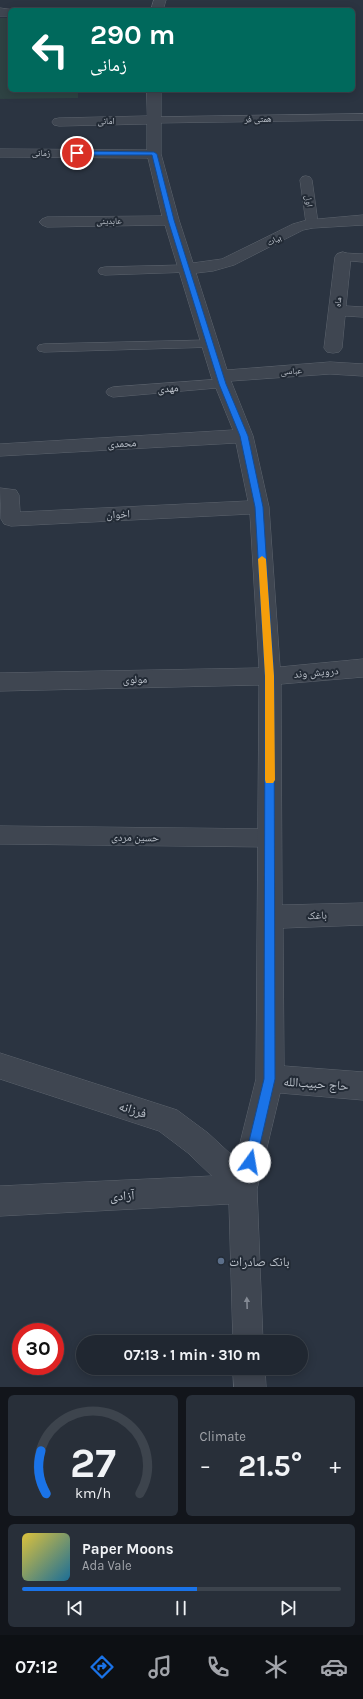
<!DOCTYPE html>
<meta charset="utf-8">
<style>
:root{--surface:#202731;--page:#282f39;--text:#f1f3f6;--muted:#a2a5ab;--line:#3d444d;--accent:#1a73e8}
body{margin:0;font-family:Karla,"Noto Naskh Arabic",sans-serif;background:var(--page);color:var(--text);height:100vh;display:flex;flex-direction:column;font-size:15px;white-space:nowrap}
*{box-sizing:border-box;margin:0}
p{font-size:13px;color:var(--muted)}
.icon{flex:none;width:22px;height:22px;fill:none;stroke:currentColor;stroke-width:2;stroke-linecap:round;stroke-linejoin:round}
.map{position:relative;height:1387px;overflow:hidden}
.side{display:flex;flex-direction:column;gap:8px;padding:8px;background:#12151b;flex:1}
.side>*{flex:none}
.top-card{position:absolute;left:8px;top:8px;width:347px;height:84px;border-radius:6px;box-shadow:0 2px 10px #0003,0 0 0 1px var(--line);background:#00695c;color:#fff;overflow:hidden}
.speed{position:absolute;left:12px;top:1323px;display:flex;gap:8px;font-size:20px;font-weight:700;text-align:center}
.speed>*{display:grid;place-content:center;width:52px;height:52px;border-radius:50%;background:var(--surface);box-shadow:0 2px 10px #0003,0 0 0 1px var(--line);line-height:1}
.speed .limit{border:6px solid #d22;background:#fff;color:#111}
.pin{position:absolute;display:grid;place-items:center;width:34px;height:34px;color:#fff;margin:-17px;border:2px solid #fff;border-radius:50%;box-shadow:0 1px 4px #0007}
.me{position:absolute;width:44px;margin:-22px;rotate:13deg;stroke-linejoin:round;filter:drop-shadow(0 0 3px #0008)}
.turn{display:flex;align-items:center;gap:14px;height:84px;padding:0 16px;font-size:18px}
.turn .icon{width:52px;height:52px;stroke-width:2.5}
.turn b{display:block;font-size:28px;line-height:34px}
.big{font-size:30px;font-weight:700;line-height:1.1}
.side .tile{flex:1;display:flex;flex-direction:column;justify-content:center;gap:6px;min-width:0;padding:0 14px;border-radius:6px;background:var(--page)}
.side .dial{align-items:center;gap:0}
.dial svg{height:104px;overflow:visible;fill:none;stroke:var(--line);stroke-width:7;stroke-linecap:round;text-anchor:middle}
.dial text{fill:var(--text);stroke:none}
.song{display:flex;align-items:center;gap:12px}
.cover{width:48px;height:48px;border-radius:6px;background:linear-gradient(135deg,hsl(50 70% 55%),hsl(200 70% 35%))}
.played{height:4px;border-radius:2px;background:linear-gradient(90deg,var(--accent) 55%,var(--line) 55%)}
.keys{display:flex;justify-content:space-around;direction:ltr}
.heat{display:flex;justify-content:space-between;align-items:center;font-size:22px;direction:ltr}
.side .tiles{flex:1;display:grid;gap:8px;grid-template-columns:1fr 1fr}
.tile:last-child{grid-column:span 2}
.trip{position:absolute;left:76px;top:1335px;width:232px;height:40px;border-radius:20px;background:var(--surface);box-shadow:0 2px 10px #0003,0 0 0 1px var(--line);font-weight:700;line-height:40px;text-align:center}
.tabs{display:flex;height:64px;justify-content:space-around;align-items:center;background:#0d1014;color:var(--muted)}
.tabs .icon{width:28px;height:28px}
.tabs .selected{color:var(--accent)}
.tabs b{font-size:18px;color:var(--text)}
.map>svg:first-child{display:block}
.green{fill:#2e4243}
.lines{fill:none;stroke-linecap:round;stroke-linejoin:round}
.service-casing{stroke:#5d646e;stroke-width:1}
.minor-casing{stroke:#5d646e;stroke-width:1}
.service{fill:#3f4651;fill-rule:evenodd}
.minor{fill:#3f4651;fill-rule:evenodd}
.oneway{fill:#848a94}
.route{fill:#1a73e8;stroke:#114b97}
.slow{fill:#f59e0b}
.service-dot{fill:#5c6f8a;stroke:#232b36;stroke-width:1.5}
.labels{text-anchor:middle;stroke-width:4;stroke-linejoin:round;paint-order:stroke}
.far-street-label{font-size:9px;fill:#bcc2cb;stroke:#232b36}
.street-label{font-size:11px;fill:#bcc2cb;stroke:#232b36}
.near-street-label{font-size:13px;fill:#bcc2cb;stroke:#232b36}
.near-poi-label{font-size:13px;fill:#bcc2cb;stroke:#232b36;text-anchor:start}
</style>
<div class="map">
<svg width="363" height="1387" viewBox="0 0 363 1387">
<rect width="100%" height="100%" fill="#2b3441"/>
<path class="green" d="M0,18h10v72h68v8l-78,1z"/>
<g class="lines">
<g class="service-casing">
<path id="service" d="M363,114v6l-209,3 -4,-1 -2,-2 2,-2 4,-1z
M0,149l154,1 4,1 2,3 -2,3 -4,1 -154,-1z
M306,176l4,1 2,3 6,43 -2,3h-8l-2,-3 -6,-43 2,-3z
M343,253l20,1v8l-25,-2 -2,-3 2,-3z
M186,265l5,1 2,3 -2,3 -86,3 -5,-1 -2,-3 2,-3 5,-1z
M210,340l5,1 2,3 -2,3 -171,5 -5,-1 -2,-3 2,-3 5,-1z
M223,379l5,2 2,3 -2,3 -115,10 -5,-2 -2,-3 2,-3 5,-2z
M0,826l270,3 7,3 3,6 -3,6 -7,3 -270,-3z"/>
</g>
<g class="minor-casing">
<path id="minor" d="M154,0h12l-3,10h-12z
M0,8l15,2h-5v6h-10z
M147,90h14v64l18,66 14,43 29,-4 71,-35 14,-4 56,-5v10l-50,3 -10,2 -69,35 -21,6 -17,2 31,97 103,-8 33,2v12l-33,-2 -99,7 22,55 16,71 11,160 83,-8v18l-82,7 1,221 81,-2v22l-80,3 1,138 79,6v28l-83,-7 -23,96 6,153h-30l-4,-138 -229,12v-30l212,-10 -24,-23 -29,-22 -159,-52v-26l177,57 31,23 28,26 20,-80 3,-394 -259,6v-18l259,-5 -9,-154 -239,12 -7,-2 -3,-5 -1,-31 16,2 3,5 1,17 228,-11 -12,-58 -236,13v-12l233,-14 -22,-54 -46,-151 -118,2 -5,-2 -3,-3 3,-3 5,-2 115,-1 -15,-62v-30l-88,2 -5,-1 -2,-3 2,-3 5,-1 88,-2z
M343,252l6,2 2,3 -5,49 17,1v10l-18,-1 -3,32 -3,4 -6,1 -6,-1 -3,-4 11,-91 2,-3z
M233,1368h32l1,19h-32z"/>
</g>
<use href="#service" class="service"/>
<use href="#minor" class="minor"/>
</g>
<defs><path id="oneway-solid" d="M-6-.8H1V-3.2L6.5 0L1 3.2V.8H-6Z"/></defs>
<use class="oneway" href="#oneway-solid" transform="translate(247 1303) rotate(-92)"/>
<path class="route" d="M77,151l77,1 3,2 17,66 52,164 22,52 15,71 11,169 1,403 -19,83 -2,4 -4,1 -4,-1 -2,-4 20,-83 1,-403 -10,-169 -15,-71 -21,-52 -51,-164 -16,-65h-77l-1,-2z"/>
<path class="slow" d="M262,556l4,3 8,117 1,104 -2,3h-7l-1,-3v-104l-7,-117z"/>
<circle class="service-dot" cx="221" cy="1261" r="4"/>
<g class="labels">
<g class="far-street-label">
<text transform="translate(258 119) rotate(-1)" y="3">همتی فر</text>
<text transform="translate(106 121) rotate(-1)" y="3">امانی</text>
<text x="41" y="156">زمانی</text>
<text transform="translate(309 201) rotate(82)" y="3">اول</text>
<text transform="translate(109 221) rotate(-1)" y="3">عابدینی</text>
<text transform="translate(274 240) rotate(-27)" y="3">بیات</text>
<text transform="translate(338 302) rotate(-84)" y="3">ماه</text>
<text transform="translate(291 371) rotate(-4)" y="3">عباسی</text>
</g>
<g class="street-label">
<text transform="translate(168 388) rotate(-4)" y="4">مهدی</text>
<text transform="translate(122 443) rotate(-3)" y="4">محمدی</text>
<text transform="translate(118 514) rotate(-3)" y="4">اخوان</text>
<text transform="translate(316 672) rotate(-5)" y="4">درویش‌ وند</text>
<text transform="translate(135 679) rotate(-1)" y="4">مولوی</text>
<text transform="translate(135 837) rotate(1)" y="4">حسین مردی</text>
<text transform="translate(317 915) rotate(-2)" y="4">باغک</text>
</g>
<g class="near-street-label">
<text transform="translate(316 1083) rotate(4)" y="5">حاج حبیب‌الله</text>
<text transform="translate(133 1109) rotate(18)" y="5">فرزانه</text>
<text transform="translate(122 1195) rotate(-3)" y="5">آزادی</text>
</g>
<g class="near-poi-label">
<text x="229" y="1266">بانک صادرات</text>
</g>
</g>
</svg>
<div class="speed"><div class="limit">30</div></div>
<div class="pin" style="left:77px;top:153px;background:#d93025"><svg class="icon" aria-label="arrive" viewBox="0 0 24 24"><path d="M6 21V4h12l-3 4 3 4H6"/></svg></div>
<svg class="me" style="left:250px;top:1162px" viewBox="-20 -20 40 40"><circle r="19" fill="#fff"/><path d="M0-13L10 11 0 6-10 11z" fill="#1a73e8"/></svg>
<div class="trip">07:13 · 1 min · 310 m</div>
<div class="top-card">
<div class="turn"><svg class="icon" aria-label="left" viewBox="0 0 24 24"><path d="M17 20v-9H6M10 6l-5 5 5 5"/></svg><div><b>290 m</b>زمانی</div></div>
</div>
</div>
<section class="side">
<div class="tiles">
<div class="tile dial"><svg viewBox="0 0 100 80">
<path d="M14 69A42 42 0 1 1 86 69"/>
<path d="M14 69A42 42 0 0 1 10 36" stroke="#1a73e8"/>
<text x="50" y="56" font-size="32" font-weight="700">27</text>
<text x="50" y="72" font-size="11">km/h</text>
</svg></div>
<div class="tile"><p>Climate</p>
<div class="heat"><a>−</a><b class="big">21.5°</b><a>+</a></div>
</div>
<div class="tile">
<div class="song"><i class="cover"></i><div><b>Paper Moons</b><p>Ada Vale</p></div></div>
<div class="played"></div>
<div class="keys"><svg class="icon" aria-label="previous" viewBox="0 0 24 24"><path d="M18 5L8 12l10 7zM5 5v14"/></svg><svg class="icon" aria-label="pause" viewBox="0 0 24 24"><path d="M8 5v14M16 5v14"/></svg><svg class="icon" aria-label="next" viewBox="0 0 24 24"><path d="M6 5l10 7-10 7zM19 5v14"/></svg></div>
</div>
</div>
</section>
<nav class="tabs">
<b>07:12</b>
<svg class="icon selected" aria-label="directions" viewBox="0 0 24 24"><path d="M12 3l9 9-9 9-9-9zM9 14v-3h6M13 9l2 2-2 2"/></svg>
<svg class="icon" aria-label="music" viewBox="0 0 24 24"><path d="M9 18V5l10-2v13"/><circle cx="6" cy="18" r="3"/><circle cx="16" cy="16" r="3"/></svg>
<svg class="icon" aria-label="phone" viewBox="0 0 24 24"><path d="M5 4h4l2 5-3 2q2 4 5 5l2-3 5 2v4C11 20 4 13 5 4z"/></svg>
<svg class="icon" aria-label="climate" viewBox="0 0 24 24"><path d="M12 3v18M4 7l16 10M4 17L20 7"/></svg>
<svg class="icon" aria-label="car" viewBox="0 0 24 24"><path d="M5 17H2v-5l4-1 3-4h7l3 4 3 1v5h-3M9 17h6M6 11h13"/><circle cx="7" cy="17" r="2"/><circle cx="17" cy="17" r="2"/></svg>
</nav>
